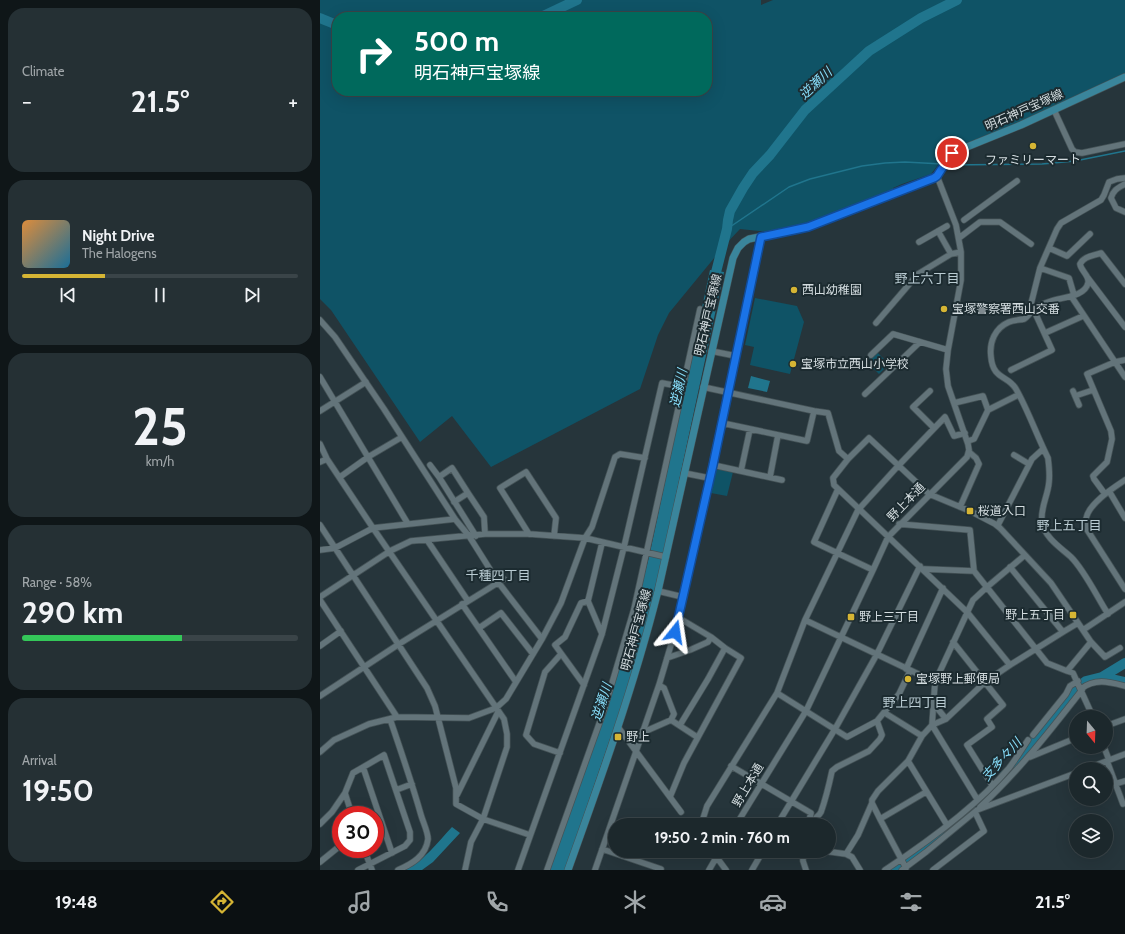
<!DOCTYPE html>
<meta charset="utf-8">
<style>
:root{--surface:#1c282c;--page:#253034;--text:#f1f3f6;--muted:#a0a6a9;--line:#3a4448;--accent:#d6b534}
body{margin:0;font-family:Cabin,"Noto Sans JP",sans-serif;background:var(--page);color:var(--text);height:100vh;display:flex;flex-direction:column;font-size:15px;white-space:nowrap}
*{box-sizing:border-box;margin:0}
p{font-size:13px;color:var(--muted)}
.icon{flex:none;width:22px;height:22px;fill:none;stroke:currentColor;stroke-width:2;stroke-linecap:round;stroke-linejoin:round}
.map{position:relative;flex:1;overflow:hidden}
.details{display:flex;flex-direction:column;gap:8px;padding:8px;background:#0f1618;width:320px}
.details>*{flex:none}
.top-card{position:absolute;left:12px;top:12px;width:380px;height:84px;border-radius:16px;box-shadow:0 4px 16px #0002,0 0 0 1px var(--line);background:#00695c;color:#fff;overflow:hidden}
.needle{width:26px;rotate:161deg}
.controls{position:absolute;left:749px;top:710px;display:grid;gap:8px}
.controls a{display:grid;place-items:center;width:44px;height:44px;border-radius:50%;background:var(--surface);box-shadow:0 4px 16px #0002,0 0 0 1px var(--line);font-size:20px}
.speed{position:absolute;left:12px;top:806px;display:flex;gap:8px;font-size:20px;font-weight:700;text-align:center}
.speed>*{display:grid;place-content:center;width:52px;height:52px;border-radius:50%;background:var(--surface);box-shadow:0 4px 16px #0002,0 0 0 1px var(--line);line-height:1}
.speed .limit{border:6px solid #d22;background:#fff;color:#111}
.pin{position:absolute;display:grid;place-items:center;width:34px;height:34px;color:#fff;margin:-17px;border:2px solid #fff;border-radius:50%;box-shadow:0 1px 4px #0007}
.me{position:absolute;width:44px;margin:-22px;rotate:15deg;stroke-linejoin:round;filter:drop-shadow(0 0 3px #0008)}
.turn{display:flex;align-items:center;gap:14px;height:84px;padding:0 16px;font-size:18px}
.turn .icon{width:52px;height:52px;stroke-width:2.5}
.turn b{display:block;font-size:28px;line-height:34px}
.big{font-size:30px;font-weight:700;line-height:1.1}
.details .tile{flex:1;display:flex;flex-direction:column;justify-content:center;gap:6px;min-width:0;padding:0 14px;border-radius:16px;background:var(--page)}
.details .dial{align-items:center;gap:0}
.dial b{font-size:52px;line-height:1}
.song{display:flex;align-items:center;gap:12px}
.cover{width:48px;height:48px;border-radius:6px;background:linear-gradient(135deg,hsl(30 70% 55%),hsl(200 70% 35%))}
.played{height:4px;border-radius:2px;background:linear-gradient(90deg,var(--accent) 30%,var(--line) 30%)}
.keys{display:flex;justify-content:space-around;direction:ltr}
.heat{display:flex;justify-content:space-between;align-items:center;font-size:22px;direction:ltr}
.charge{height:6px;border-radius:3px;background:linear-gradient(90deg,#34c759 58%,var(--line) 0)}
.trip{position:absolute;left:288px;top:818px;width:228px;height:40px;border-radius:20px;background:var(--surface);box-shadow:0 4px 16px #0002,0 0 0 1px var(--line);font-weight:700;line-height:40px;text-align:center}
.tab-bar{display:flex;height:64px;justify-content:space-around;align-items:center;background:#0b1012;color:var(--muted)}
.tab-bar .icon{width:28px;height:28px}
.tab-bar .on{color:var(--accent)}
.tab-bar b{font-size:18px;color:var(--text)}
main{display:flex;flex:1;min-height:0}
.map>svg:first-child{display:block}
.green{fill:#0f5366;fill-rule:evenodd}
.forest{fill:#1f758d}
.water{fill:#20758d}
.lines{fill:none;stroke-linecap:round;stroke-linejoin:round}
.stream{stroke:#20758d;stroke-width:1.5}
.river{stroke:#20758d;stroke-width:10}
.minor-casing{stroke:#455357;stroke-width:7}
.major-casing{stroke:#455357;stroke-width:8}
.minor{stroke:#63747a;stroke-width:5.5}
.major{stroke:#3a859b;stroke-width:7}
.route-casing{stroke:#114b97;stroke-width:10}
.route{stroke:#1a73e8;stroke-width:7}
.poi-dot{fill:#d6b534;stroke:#1c2b30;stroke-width:1.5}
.labels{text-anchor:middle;stroke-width:4;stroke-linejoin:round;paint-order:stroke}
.street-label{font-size:12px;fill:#d4dde0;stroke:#1c2b30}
.poi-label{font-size:12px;fill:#d4dde0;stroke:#1c2b30;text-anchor:start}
.water-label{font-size:13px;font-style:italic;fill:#88dffc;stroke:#1c2b30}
.neighbourhood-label{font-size:13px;fill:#baccd3;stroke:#1c2b30}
</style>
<main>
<section class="details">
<div class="tile"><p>Climate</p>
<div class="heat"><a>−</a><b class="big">21.5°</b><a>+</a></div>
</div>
<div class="tile">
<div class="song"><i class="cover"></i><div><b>Night Drive</b><p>The Halogens</p></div></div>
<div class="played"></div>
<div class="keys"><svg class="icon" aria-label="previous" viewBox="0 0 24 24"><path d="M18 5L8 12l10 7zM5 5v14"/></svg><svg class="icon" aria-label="pause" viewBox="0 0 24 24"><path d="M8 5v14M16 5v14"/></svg><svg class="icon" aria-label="next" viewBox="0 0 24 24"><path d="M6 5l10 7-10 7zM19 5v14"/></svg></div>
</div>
<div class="tile dial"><b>25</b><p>km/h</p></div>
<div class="tile"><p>Range · 58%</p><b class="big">290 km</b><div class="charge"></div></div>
<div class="tile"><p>Arrival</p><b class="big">19:50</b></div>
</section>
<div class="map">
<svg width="805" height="870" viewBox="0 0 805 870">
<rect width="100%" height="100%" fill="#26353b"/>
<path class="green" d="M0,0h441v5l12,-5h352v73l-114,53 -63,26 -17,22 -29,10 -9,4v2l-75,31 -48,11 -30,-3 -16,17 -55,67 -11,22 -18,54 -149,78 -39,-51 -32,26 -89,-132 -11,-11zM17,17h370v74h-370z
M435,298l42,8 7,16 -14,52 -40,-9 4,-18 -9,-2z
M557,352l12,12 -10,10 -10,-10 -1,-4z
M399,469l14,3 -6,24 -16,-3 4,-22z"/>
<path class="forest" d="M132,827l8,6 -27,29 -11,8h-18c20,-9 33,-27 48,-43z"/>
<path class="water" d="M390,270l14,2 -62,288 -25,101 -72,209h-15l85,-259 14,-54z
M431,376l19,5 -3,11 -19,-4z"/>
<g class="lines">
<path class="stream" d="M628,165l94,-1 33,-3 50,-10
M407,229l62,-42 21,-8 52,-13 23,-3 20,-1 37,2"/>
<path class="river" d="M221,17l36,-17
M0,18l17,7
M393,284l14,-55 1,-9 2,-9 13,-23 10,-15 17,-18 35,-45 64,-59 52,-33 36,-18
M782,677l23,-14
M684,776l13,-13 56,-72 13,-10 16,-4 23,5
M573,870l60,-46"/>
<g class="minor-casing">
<path id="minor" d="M734,110l18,39 3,3 7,1 43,-9
M805,184c-7,4 -12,6 -14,14l5,10 9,4
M644,220l53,-39
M618,231l13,23
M639,238l21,-16h20l31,22
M599,242l28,-16
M729,248l18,8 23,-22
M720,268l29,10 5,17
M768,278l37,49
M751,296l54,81
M0,320l15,17 49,72 71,110 14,17 29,46 44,57
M556,323l42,-49 33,-20 10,-2
M725,333l38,-17
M391,351l25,5
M551,355l22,-21 55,16
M691,370l41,-20 -21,-46 9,-36 17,-39 4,-6 40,-23 3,-5 5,-13 8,-3 8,-1
M0,377l88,147
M383,387l111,24 14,2 11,38 9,8 -15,19 1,7 133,127 43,53
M610,391l-17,16 21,21
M753,391l6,14
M545,394l55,-52
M755,396l18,-6
M634,403l29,-7 5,14
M0,411l46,-29
M402,423l85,18 7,-30
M648,441l6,-2 14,-29 30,-15
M0,444l7,15 46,69 131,191 3,15v13l-24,72 -12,23 -6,28
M694,455l15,9
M528,459l21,-21 60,56 41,17 25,13 5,4 51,55 40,59 -24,29 6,2 20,44
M0,462l7,-3
M110,465l9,12
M393,465l69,15
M421,471l9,-42
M364,473l25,5
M20,477l28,-20 34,-20
M450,477l8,-42
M805,480c-12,8 -37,24 -39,39 -1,2 0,6 0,9l39,61
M518,489l-24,53 59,28
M789,491l16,27
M148,493l-16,-25 -13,9 37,59
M785,494l-11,-15 -1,-3 14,-14 5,-23 -1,-8 -24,-57 28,-12 10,-2
M134,502l14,-9 16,24 1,17
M640,507l19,-43 -3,-6 -7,-6
M579,524l71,6 4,41
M0,525l107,163 8,18 21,82v16l27,15 47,16
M678,525l34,-66 11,-10
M209,534l-29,-46 26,-16 30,46 -2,18
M107,540l41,61
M0,550l15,-2 38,-20 82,-9
M604,569l50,2 73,92 20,8
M338,591l25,6
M0,597l70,-46 21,-10 74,-7h44l56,4 81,19
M0,600l77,117
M268,601l14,33
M142,604l54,78
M788,614c-11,-17 -23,-43 -37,-57 -10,-9 -27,-20 -29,-35 -2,-14 6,-26 7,-40 1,-8 0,-16 -1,-24 -11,-22 -20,-48 -32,-69 -8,-14 -23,-9 -25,-32 -2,-15 4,-29 18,-35 5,-2 10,-2 15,-3 4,-2 7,-8 11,-11 5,-3 10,-5 16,-7 11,-4 34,-4 37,-18 2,-7 -7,-12 -8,-19 4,-8 13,-8 21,-11l24,31
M485,620l130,62
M159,628l22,-15 32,41
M763,630l42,-28
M743,632l15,-9
M633,642l50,63 -16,14 5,8 -25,18 25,40
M771,642l14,15 15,-9
M0,646l21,-15
M347,658l23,-8 18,-8 3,-5
M586,669l37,-81
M264,685l-29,-40 10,-8 16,-34 7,-2 14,-58
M761,689c14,-11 28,-7 44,-3
M457,693l70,44 30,-16 22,-27 11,-23
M0,696l79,-52 105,-65
M613,703l13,16
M565,713l37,23
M70,719c11,32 22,64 31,96 2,7 7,17 7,24 -2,17 -16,25 -30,31
M351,720l26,17
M360,725l28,-46 17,-31
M786,726l19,-7
M298,727l63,85
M323,730l3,1 25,-11 3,-6 -10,-26 -5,-3
M713,735l33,-41 4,-8 8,-5
M784,747l5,13
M0,752l14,-12 35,-16 28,-7 72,1 27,-10 10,-9 36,-60 19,-36 24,-65 7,-11 23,-70 5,-3 25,4
M240,753l-26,-9 -8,-9 19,-63 16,-18
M710,757l46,-19
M588,761l39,64
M787,761l16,43
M411,766l80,47 -3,12
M43,767l29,86
M766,769l39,-15
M795,784l10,-3
M76,790l16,-6
M25,793l7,22
M137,795l41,-83
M350,797l14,-34 57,-105 -16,-10 -14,-11 -32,-19
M657,799l-45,-74 14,-6 39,-37 25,-17 53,-33 -53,-65
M660,807c38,-35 70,-76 102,-117
M560,819l46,-27
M0,824l12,-12 13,-19 8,-20 31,-18 26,77v8l-5,6 -47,24
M381,825l6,-19 70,-113 28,-73 53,-110 40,-44 47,-49 9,19 11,-3
M416,825l70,-114 67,-141 15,-33 79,-80 2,-7 -1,-6 -20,-58 -2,-17 2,-19 13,-70v-28l-5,-27 -19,-49
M457,825l58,-96 42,-75 43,-88
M493,825c2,-10 5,-7 8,-13 5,-14 8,-27 11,-41l5,-4 32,-16 11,-12 2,-4 -5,-14
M44,849l8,21
M282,849l59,20
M392,851l14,19
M483,851v10l3,9
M504,851l22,3 6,3 8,13
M526,854l12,-19 14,-32
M0,862l21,-17
M586,868l-26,-49 -8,-16v-3l6,-9 30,-30 14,-25 10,-11 3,-43 38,-82 14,-13 38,-32
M198,870l84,-236 22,-87 38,-164 21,4
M227,870l57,-160 30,-101 66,-300
M275,870l64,-185 20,-67 82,-381
M389,870l11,-19
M432,870l11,-19
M565,870c41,-27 92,-64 124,-102 7,-9 13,-19 19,-28
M582,870l24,-18 51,-42 99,-37
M613,870l51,-39 -9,-19"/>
</g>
<g class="major-casing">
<path id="major" d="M248,870c33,-92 66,-184 90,-279l75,-333 5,-10 6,-6 5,-3 59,-12 126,-49 3,-2 15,-23 69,-28 104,-48"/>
</g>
<use href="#minor" class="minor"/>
<use href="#major" class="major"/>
</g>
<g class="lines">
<g class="route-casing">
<path id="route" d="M355,632l38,-167 48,-228 47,-10 126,-49 3,-2 15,-23"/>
</g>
<use href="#route" class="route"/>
</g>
<g class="poi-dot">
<circle cx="713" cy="146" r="4"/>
<circle cx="474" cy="290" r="4"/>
<circle cx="624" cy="309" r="4"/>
<circle cx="473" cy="364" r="4"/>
<rect x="646" y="507" width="8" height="8" rx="2"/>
<rect x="749" y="611" width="8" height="8" rx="2"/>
<rect x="527" y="613" width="8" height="8" rx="2"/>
<circle cx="588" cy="679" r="4"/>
<rect x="294" y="733" width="8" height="8" rx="2"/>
</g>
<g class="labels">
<g class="street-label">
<text transform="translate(704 110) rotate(-24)" y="4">明石神戸宝塚線</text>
<text transform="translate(388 315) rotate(-77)" y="4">明石神戸宝塚線</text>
<text transform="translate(586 502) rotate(-46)" y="4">野上本通</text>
<text transform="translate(316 630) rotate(-75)" y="4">明石神戸宝塚線</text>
<text transform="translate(428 785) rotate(-59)" y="4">野上本通</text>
</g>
<g class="poi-label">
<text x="713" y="164" text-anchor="middle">ファミリーマート</text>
<text x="482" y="294">西山幼稚園</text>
<text x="632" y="313">宝塚警察署西山交番</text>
<text x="481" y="368">宝塚市立西山小学校</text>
<text x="658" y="515">桜道入口</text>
<text x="745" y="619" text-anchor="end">野上五丁目</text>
<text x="539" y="621">野上三丁目</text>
<text x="596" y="683">宝塚野上郵便局</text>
<text x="306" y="741">野上</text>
</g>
<g class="water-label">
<text transform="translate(495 83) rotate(-43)" y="5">逆瀬川</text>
<text transform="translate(358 388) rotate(-78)" y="5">逆瀬川</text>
<text transform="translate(281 702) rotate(-72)" y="5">逆瀬川</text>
<text transform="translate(681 759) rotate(-48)" y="5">支多々川</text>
</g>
<g class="neighbourhood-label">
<text x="607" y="283">野上六丁目</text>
<text x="749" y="530">野上五丁目</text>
<text x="178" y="580">千種四丁目</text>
<text x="595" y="707">野上四丁目</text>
</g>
</g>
</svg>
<div class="controls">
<a><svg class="needle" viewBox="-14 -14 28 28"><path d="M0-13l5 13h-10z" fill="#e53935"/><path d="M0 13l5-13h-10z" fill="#a0a6a9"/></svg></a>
<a><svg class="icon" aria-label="search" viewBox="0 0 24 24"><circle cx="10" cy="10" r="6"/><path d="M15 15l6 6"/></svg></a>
<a><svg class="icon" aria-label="layers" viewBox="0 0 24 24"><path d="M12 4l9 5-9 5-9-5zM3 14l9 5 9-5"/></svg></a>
</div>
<div class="speed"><div class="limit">30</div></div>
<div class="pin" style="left:632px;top:153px;background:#d93025"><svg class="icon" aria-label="arrive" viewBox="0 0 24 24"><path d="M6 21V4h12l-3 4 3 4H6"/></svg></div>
<svg class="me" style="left:355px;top:632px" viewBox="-20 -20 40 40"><path d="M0-17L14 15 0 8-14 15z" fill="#1a73e8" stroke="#fff" stroke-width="4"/></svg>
<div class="trip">19:50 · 2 min · 760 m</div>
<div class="top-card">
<div class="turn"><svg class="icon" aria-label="right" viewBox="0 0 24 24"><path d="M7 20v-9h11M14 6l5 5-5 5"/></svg><div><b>500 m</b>明石神戸宝塚線</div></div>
</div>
</div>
</main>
<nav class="tab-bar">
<b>19:48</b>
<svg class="icon on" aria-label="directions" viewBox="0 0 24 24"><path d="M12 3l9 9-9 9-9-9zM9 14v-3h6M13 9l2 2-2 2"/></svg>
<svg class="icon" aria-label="music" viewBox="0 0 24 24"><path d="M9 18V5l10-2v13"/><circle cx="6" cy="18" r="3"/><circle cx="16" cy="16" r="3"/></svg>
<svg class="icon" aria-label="phone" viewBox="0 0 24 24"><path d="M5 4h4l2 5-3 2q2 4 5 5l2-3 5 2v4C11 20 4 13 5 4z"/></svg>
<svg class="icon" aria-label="climate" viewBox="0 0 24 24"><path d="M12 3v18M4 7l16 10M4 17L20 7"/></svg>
<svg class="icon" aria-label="car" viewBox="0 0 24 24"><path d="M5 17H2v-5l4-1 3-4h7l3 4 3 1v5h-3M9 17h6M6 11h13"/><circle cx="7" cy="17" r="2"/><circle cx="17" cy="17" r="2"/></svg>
<svg class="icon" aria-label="filters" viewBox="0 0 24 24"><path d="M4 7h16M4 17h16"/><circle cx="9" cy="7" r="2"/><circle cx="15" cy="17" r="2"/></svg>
<b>21.5°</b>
</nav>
